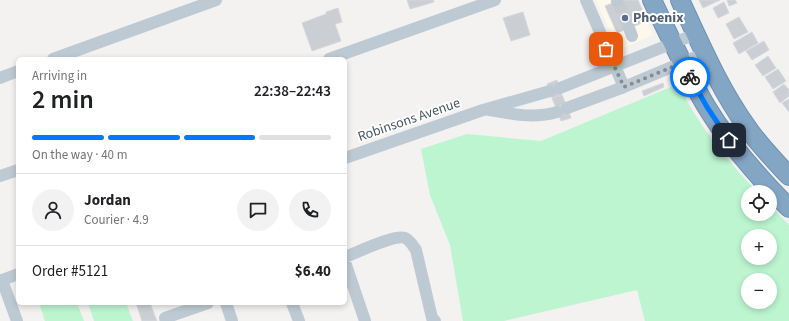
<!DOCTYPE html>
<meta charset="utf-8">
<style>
body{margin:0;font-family:"Source Sans 3",sans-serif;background:#f2f2f2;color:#202124;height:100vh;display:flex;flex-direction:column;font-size:15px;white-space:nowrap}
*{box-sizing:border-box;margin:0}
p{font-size:13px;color:#757577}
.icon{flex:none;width:22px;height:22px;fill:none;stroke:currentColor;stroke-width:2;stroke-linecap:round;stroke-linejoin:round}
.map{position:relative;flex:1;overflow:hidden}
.details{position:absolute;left:16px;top:57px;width:331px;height:248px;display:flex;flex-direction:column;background:#fff;border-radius:6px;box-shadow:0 2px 6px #0003}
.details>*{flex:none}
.fabs{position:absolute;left:741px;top:185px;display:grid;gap:8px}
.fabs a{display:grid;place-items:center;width:36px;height:36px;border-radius:50%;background:#fff;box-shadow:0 2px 6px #0003;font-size:20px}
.pin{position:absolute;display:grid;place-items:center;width:34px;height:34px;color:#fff;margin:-17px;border-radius:8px;box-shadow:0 2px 6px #0006}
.courier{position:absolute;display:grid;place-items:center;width:40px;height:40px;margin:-20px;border:3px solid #0379fc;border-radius:50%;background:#fff;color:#222;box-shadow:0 1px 5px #0007}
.overview em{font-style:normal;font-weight:600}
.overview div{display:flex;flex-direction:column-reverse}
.overview{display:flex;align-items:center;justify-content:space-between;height:68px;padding:0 16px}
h1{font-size:26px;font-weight:600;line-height:30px}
.bar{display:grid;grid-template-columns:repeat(4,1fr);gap:6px 4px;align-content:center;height:48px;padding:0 16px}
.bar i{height:5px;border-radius:3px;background:#e0e0e0}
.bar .active{background:#0379fc}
.bar p{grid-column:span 4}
.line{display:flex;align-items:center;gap:10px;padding:0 16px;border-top:1px solid #e0e0e0}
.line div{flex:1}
.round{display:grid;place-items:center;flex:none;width:42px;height:42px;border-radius:21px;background:#f2f2f2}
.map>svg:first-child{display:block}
</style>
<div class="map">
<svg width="789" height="321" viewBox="0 0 789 321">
<rect width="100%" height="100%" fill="#f4f1f1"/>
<path fill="#fef8eb" d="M 596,0 L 637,0 L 653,35 L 619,50 Z"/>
<path fill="#bcf5d0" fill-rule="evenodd" d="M 678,84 C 698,125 726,159 757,192 L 748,192 L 748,214 L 770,214 L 770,205 L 789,225 L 789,321 L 645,321 L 637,290 L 504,321 L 463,321 L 450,245 L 430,195 L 421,149 L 467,134 L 541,141 ZM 748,236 L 770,236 L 770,258 L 748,258 ZM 748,280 L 770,280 L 770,302 L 748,302 Z
M 48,303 L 77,303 L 84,321 L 45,321 L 40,306 Z
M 88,303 L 126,303 L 133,321 L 94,321 Z"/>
<path fill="#cbcfd4" stroke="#d5d8de" d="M 407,0 L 433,0 L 434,2 L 410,9 Z
M 620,0 L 638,0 L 647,21 L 617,33 L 605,6 Z
M 699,0 L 720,0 L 703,8 Z
M 727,0 L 735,0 L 737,3 L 729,6 Z
M 724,2 L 729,13 L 718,18 L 713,8 Z
M 338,8 L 342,22 L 335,24 L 341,41 L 312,51 L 302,23 L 326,14 L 326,12 Z
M 523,12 L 530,35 L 511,41 L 503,18 Z
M 739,17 L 748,32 L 734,39 L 726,24 Z
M 752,32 L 758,43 L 739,54 L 733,43 Z
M 764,41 L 769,50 L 752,60 L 746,51 Z
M 768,56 L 776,68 L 763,76 L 755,65 Z
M 778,69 L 786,81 L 773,89 L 765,77 Z
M 557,80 L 562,95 L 552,98 L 547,84 Z
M 663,83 L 664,87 L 644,96 L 642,91 Z
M 784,84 L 789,90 L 789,96 L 780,103 L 773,92 Z
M 562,95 L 566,104 L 556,108 L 552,98 Z
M 789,99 L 789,112 L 782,103 Z
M 566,104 L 571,118 L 561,121 L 556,108 Z
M 136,303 L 150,303 L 157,321 L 142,321 Z"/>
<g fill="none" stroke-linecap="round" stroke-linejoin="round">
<path stroke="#c9cacd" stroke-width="12" stroke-dasharray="12 6" stroke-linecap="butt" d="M 617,1 L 629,28"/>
<g stroke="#6f91b1" stroke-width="20">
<path id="highway" d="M 652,0 C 669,36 686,72 706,106 C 729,144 758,177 789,208
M 680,0 C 700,43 719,88 747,127 C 759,145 774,160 789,176"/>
</g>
<path stroke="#becad3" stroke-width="12" d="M 586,0 L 624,87
M 617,0 L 617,1
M 629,28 L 632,36
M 53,59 L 216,0
M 329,59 L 495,0
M 0,78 L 18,71
M 560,88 L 696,34
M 567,108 L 624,87 L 705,53
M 489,110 C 513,114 533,119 557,112
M 345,158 L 483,110 L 550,91
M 0,176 L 18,170
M 345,257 C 356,253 395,234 405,238 C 410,240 413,246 416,250 L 432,318 L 435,321
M 345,262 L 365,321
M 2,280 L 17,321
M 0,281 L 18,274
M 226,303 L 232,321
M 292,303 L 299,321
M 166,321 L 165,318 L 208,303"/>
<use href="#highway" stroke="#84a6c5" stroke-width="18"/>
</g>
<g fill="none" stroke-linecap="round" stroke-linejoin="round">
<path stroke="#848c94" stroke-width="4" stroke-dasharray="0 7.2" d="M 606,49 L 624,87 L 682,63 L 690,77"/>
<path stroke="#0379fc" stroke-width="5" d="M 690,77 L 707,107 L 729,140"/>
</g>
<circle fill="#5c6f8a" stroke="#fff" stroke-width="1.5" cx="625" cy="18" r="4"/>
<g text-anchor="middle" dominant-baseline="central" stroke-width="4" stroke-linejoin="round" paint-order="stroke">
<g font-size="14" font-weight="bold" fill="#4e5e75" stroke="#fff" text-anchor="start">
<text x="633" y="18">Phoenix</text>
</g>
<g font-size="14" fill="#475662" stroke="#fff">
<text transform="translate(409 120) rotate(-19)">Robinsons Avenue</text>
</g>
</g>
</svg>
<div class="fabs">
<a><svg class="icon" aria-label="locate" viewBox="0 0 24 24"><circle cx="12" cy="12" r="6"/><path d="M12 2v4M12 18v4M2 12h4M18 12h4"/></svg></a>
<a>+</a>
<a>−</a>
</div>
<div class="pin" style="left:606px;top:49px;background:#ea580c"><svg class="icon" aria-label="bag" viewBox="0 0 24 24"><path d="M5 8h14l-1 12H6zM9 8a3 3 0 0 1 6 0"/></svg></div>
<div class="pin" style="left:729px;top:140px;background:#1f2937"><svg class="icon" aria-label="home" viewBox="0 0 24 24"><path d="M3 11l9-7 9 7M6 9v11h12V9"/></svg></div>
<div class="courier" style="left:690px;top:77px"><svg class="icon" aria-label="bike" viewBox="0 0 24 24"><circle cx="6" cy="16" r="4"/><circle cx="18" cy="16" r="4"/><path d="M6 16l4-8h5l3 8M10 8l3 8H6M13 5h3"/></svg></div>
<section class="details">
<div class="overview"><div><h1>2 min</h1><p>Arriving in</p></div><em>22:38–22:43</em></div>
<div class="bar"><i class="active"></i><i class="active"></i><i class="active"></i><i></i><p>On the way · 40 m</p></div>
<div class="line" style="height:72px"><a class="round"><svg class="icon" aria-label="person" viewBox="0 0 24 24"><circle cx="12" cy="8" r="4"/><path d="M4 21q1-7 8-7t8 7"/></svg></a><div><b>Jordan</b><p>Courier · 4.9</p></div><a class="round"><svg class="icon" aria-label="chat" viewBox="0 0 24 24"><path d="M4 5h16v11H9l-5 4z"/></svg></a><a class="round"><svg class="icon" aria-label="phone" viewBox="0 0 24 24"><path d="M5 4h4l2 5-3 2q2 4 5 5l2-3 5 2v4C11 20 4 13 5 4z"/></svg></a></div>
<div class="line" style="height:52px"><div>Order #5121</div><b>$6.40</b></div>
</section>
</div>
